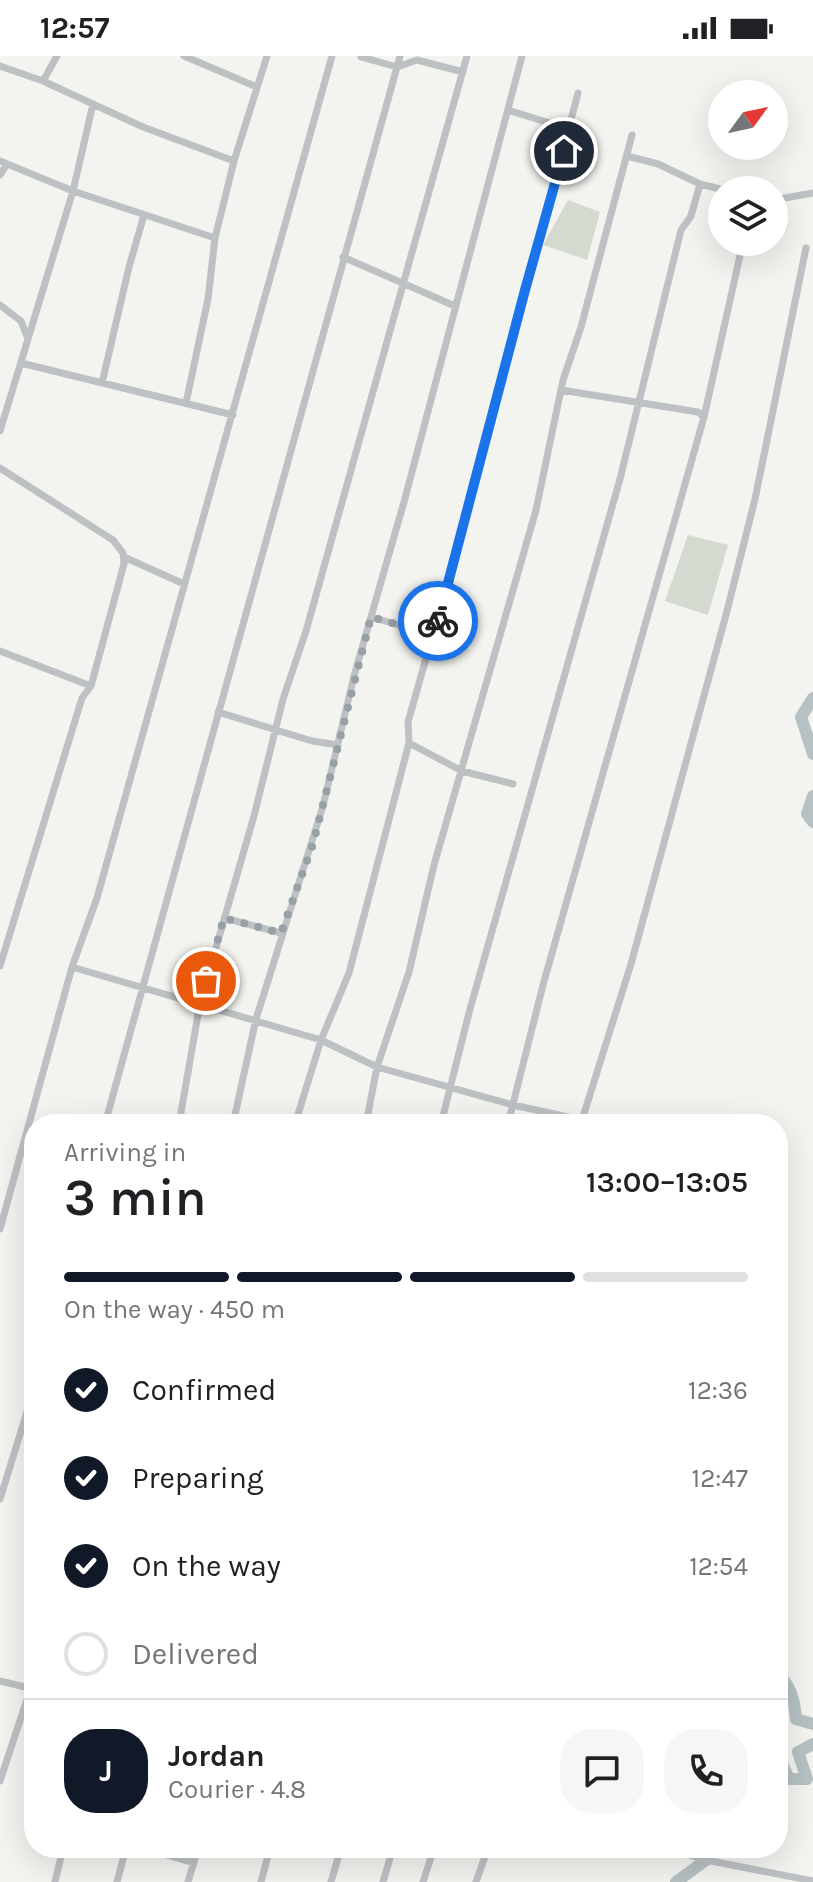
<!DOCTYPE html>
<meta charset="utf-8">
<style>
body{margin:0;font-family:Karla,sans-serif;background:#f6f6f6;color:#202124;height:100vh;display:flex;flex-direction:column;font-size:30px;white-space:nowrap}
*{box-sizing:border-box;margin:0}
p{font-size:26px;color:#757577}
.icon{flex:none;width:44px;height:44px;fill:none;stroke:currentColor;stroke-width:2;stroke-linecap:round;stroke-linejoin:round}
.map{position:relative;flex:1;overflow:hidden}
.panel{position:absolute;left:24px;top:1058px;width:764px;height:744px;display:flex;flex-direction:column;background:#fff;border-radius:32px;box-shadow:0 8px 32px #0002}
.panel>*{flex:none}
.needle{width:52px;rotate:57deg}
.controls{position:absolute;left:708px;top:24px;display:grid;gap:16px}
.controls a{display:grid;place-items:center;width:80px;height:80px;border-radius:50%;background:#fff;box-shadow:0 8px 32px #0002;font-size:40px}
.pin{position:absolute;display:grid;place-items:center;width:68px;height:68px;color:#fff;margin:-34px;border:4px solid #fff;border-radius:50%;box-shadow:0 2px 8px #0007}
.courier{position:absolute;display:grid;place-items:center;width:80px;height:80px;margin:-40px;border:6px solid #1a73e8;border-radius:50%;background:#fff;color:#222;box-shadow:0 2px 10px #0007}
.summary em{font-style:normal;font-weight:600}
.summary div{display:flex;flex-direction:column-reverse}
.summary{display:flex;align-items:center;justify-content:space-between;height:136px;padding:0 40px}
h1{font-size:52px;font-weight:600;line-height:60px}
.bar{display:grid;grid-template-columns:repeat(4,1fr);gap:12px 8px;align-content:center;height:96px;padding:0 40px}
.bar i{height:10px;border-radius:6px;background:#e0e0e0}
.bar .selected{background:#111827}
.bar p{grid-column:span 4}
.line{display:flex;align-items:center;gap:20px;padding:0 40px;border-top:2px solid #e0e0e0}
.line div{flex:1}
.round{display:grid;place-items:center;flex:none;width:84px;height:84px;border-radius:32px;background:#f6f6f6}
ol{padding:0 40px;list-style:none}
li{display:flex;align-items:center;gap:24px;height:88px}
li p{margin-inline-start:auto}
li .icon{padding:8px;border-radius:50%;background:#111827;color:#fff;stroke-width:4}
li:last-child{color:#757577}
li i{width:44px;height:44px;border:4px solid #e0e0e0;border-radius:50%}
.status{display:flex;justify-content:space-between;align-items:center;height:56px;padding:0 40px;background:#fff;direction:ltr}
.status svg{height:22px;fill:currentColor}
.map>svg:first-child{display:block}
</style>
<div class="status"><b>12:57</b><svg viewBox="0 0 49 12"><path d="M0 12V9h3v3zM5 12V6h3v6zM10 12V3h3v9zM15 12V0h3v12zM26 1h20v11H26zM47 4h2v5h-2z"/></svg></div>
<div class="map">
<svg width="813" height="1826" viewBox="0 0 813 1826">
<rect width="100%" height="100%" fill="#f3f3f0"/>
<path fill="#d5dad1" d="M 568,144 L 600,156 L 587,204 L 543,189 Z
M 688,479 L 728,489 L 708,559 L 665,545 Z"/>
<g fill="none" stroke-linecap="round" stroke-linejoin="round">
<path stroke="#b6c1c4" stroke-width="12" d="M 813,642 L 801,661 L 813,698
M 813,740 L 807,758 L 813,766
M 778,1620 C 792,1628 795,1649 796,1663 L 813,1668
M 780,1703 L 789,1723 L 807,1723 L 798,1696 L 813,1688
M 676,1826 L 706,1804 L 704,1792"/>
<path stroke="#bdc1c4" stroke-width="7" d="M 184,0 L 257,31
M 361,1 L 397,11 L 417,4 L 463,16
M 0,10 L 43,25 L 143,71 L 234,105
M 43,25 L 57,0
M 508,54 L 569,73
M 627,100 L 658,108 L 700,128 L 724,134
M 0,105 L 73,135 L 215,182 L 208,243 L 186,347
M 0,119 L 7,108
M 774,144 L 813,137
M 215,182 L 234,105 L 267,0
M 343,201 L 455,250
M 0,249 L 21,265 L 28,283 L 0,375
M 28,283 L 73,135 L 93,48
M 21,307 L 233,359
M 102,327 L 129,211 L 144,159
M 561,334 L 698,356 L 704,361
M 0,412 L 113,484 L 123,497 L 124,508 L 91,630 L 82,642 L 0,910
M 124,501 L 184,528
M 371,561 L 434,579
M 0,595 L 91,630
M 218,656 L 312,685 L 338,689
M 409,687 L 462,715 L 513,728
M 224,862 L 281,877
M 72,911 L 321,984 L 377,1011 L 513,1049 L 582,1064 L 581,1068
M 105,1068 L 400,0
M 179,1068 L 200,947 L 254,760 L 283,643 L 306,575 L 467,0
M 233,1068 L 256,963 L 323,750 L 354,620 L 404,446 L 522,0
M 295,1068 L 321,984 L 349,917 L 409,687 L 408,666 L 468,454 L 578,37
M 366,1068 L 377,1011 L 409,916 L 434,809 L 536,454 L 563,324 L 581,271 L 632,79
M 441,1068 L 470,953 L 620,423 L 681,174 L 691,160 L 700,128
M 508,1068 L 543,929 L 704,361 L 743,186
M 595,1068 L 582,1064 L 631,908 L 727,555 L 755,443 L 806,192
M 0,1173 L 72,911 L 97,842 L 332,0
M 0,1443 L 34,1333
M 0,1625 L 33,1633
M 0,1725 L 34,1622
M 143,1792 L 194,1807
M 664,1792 L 706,1804 L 813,1825
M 55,1826 L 63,1792
M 117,1826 L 126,1792
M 188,1826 L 198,1792
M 261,1826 L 270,1792
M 331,1826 L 341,1792
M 383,1826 L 393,1792
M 423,1826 L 434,1792
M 476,1826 L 488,1792"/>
</g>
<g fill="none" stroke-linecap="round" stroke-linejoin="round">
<path stroke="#97a0a6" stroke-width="8" stroke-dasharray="0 14.4" d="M 206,925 L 224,862 L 281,877 L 313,788 L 371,561 L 434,579 L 438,565"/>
<path stroke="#1a73e8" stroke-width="10" d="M 438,565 L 525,234 L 564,95"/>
</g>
</svg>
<div class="controls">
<a><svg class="needle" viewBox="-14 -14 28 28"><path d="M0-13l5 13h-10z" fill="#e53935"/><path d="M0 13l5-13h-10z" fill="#757577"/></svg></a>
<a><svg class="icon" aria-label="layers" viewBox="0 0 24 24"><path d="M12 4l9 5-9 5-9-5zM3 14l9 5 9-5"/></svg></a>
</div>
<div class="pin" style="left:206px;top:925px;background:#ea580c"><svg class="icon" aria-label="bag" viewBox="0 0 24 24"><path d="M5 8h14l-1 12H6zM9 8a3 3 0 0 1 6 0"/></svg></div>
<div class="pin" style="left:564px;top:95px;background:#1f2937"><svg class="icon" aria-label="home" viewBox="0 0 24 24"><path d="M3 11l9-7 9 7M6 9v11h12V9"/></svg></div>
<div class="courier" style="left:438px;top:565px"><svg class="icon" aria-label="bike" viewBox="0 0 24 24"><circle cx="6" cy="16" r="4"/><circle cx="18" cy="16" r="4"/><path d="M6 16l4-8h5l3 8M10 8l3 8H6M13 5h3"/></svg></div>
<section class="panel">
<div class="summary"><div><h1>3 min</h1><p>Arriving in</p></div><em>13:00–13:05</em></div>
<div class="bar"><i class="selected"></i><i class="selected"></i><i class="selected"></i><i></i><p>On the way · 450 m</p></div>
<ol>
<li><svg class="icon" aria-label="check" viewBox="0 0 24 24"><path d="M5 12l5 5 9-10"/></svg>Confirmed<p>12:36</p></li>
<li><svg class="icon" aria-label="check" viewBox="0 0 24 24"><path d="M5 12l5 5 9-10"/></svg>Preparing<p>12:47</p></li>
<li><svg class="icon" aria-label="check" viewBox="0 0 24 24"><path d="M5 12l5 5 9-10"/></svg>On the way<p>12:54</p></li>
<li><i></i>Delivered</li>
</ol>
<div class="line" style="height:144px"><b class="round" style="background:#111827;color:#fff">J</b><div><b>Jordan</b><p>Courier · 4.8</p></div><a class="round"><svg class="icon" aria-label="chat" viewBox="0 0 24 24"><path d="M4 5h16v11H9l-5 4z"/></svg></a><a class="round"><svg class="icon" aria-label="phone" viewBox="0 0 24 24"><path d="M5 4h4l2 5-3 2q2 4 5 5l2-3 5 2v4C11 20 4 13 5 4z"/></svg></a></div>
</section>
</div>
